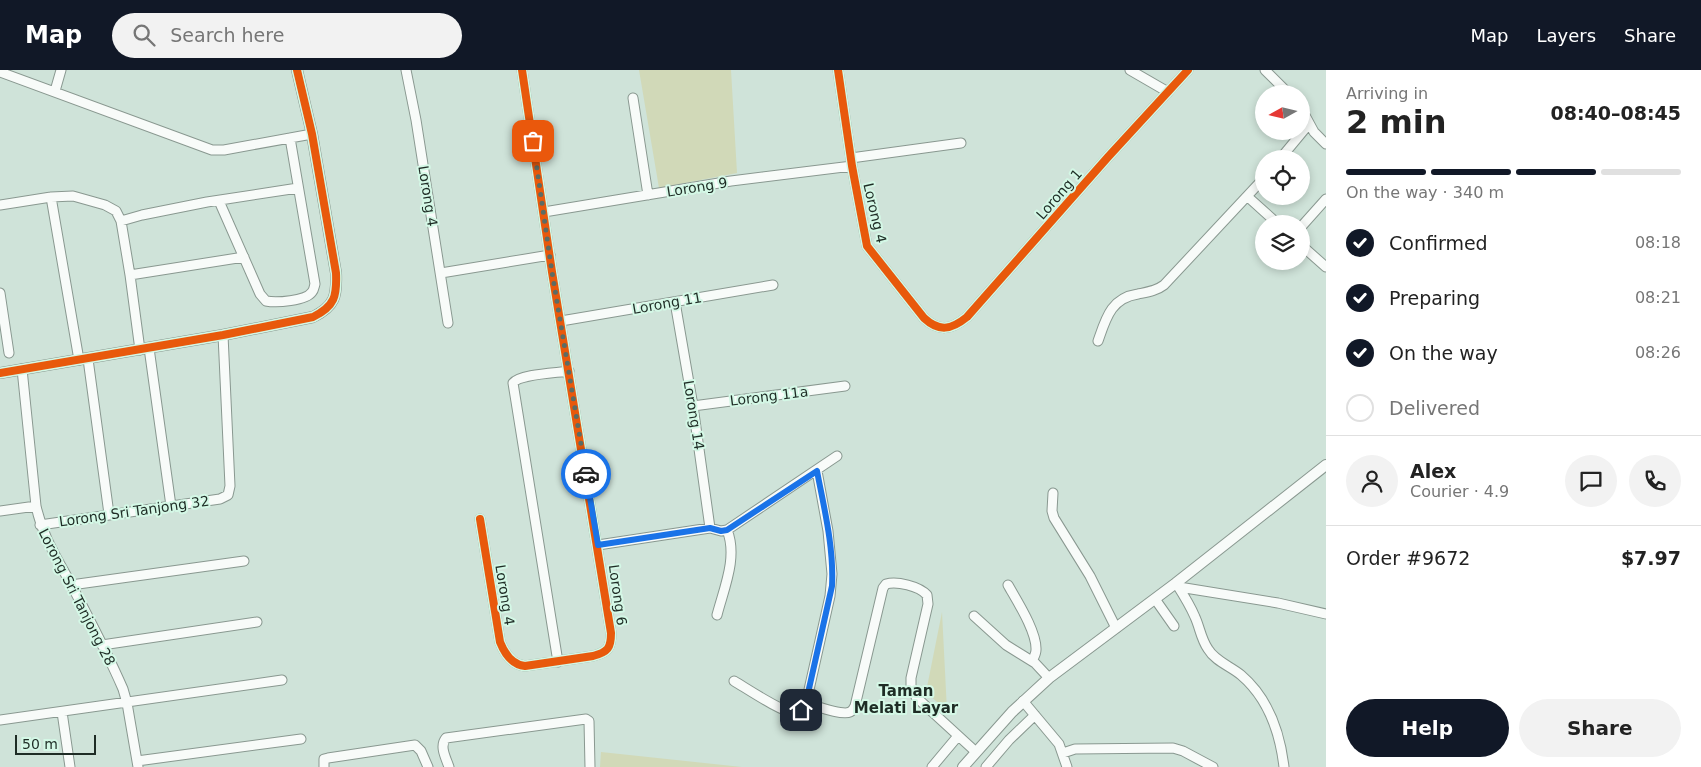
<!DOCTYPE html>
<meta charset="utf-8">
<style>
body{margin:0;font-family:"DejaVu Sans",sans-serif;background:#f2f2f2;color:#222;height:100vh;display:flex;flex-direction:column;font-size:19px;white-space:nowrap}
*{box-sizing:border-box;margin:0}
p{font-size:16px;color:#767676}
.icon{flex:none;width:28px;height:28px;fill:none;stroke:currentColor;stroke-width:2;stroke-linecap:round;stroke-linejoin:round}
.map{position:relative;flex:1;overflow:hidden}
.side{display:flex;flex-direction:column;background:#fff;width:375px}
.side>*{flex:none}
.needle{width:32px;rotate:262deg}
.controls{position:absolute;left:1255px;top:15px;display:grid;gap:10px}
.controls a{display:grid;place-items:center;width:55px;height:55px;border-radius:50%;background:#fff;box-shadow:0 2px 8px #0003;font-size:25px}
.scale{position:absolute;left:15px;bottom:12px;width:81px;box-sizing:border-box;padding-left:5px;border:2px solid #1e2c25;border-top:0;font-size:14px;line-height:18px;white-space:nowrap;color:#1e2c25;-webkit-text-stroke:4px #d4f8e6;paint-order:stroke}
.pin{position:absolute;display:grid;place-items:center;width:42px;height:42px;color:#fff;margin:-21px;border-radius:10px;box-shadow:0 2px 8px #0006}
.courier{position:absolute;display:grid;place-items:center;width:50px;height:50px;margin:-25px;border:4px solid #1a73e8;border-radius:50%;background:#fff;color:#222;box-shadow:0 1px 6px #0007}
.summary em{font-style:normal;font-weight:700}
.summary div{display:flex;flex-direction:column-reverse}
.summary{display:flex;align-items:center;justify-content:space-between;height:85px;padding:0 20px}
h1{font-size:32px;font-weight:700;line-height:38px}
.bar{display:grid;grid-template-columns:repeat(4,1fr);gap:8px 5px;align-content:center;height:60px;padding:0 20px}
.bar i{height:6px;border-radius:4px;background:#e0e0e0}
.bar .active{background:#111827}
.bar p{grid-column:span 4}
.line{display:flex;align-items:center;gap:12px;padding:0 20px;border-top:1px solid #e0e0e0}
.line div{flex:1}
.round{display:grid;place-items:center;flex:none;width:52px;height:52px;border-radius:26px;background:#f2f2f2}
ol{padding:0 20px;list-style:none}
li{display:flex;align-items:center;gap:15px;height:55px}
li p{margin-inline-start:auto}
li .icon{padding:5px;border-radius:50%;background:#111827;color:#fff;stroke-width:4}
li:last-child{color:#767676}
li i{width:28px;height:28px;border:2px solid #e0e0e0;border-radius:50%}
.action{display:flex;gap:10px;margin-top:auto;padding:10px 20px}
.action a{flex:1;height:58px;border-radius:30px;background:#111827;color:#fff;font-size:20px;font-weight:700;line-height:58px;text-align:center}
.action a+a{background:#f2f2f2;color:#222}
header{display:flex;align-items:center;gap:30px;box-sizing:border-box;height:70px;padding:0 25px;background:#111827;color:#fff}
header strong{font-size:24px}
nav{display:flex;gap:28px;margin-inline-start:auto;font-size:18px}
.search{width:350px;height:45px;background:#f2f2f2;display:flex;align-items:center;gap:12px;box-sizing:border-box;padding:0 18px;border-radius:28px;color:#767676;font-size:19px}
main{display:flex;flex:1;min-height:0}
.map>svg:first-child{display:block}
</style>
<header>
<strong>Map</strong>
<div class="search"><svg class="icon" aria-label="search" viewBox="0 0 24 24"><circle cx="10" cy="10" r="6"/><path d="M15 15l6 6"/></svg>Search here</div>
<nav><a>Map</a><a>Layers</a><a>Share</a></nav>
</header>
<main>
<div class="map">
<svg width="1326" height="697" viewBox="0 0 1326 697">
<rect width="100%" height="100%" fill="#cfe3d9"/>
<path fill="#d1d9b8" d="M 639,0 L 731,0 L 737,103 L 659,118 Z
M 942,542 L 947,641 L 926,622 Z
M 601,682 L 742,697 L 600,697 Z"/>
<g fill="none" stroke-linecap="round" stroke-linejoin="round">
<g stroke="#899890" stroke-width="11">
<path id="minor" d="M 406,0 L 416,50 L 448,253
M 838,0 L 852,96 L 867,176 L 924,248 C 939,262 951,260 967,247 L 1108,87 L 1188,0
M 1130,0 L 1168,22
M 1265,0 L 1289,24
M 0,2 L 212,80 L 224,80 L 312,64
M 55,21 L 61,0
M 633,28 L 648,125
M 1301,38 L 1314,62 L 1326,74
M 851,88 L 961,73
M 1280,89 L 1309,54
M 51,127 L 79,290
M 1248,127 L 1278,154
M 219,131 L 260,224 L 266,231 C 276,233 306,231 312,222 C 314,220 314,217 315,214 L 290,68
M 0,135 L 51,127 L 73,126 L 105,135 L 116,141 L 121,151 L 130,205 L 140,280
M 544,142 L 731,111 L 852,96
M 121,151 L 142,145 L 207,132 L 298,118
M 1301,157 L 1326,129
M 1301,175 L 1326,197
M 441,203 L 550,185
M 130,205 L 244,187
M 0,223 L 9,283
M 675,232 L 693,336 L 710,458
M 561,251 L 773,215
M 1098,271 C 1106,248 1111,228 1138,224 C 1148,222 1156,221 1164,215 L 1264,108
M 149,278 L 171,436
M 88,289 L 109,444
M 22,299 L 36,436 C 43,468 57,488 72,516 C 90,550 108,584 123,619 L 127,633 L 138,697
M 693,336 L 845,316
M 1053,423 L 1052,441 L 1054,448 L 1090,506 L 1116,558
M 0,441 L 36,436
M 480,449 L 500,572 C 504,582 512,595 525,596 L 593,586 C 608,582 611,578 611,563 L 552,202 L 522,0
M 40,455 L 220,429 L 228,425 L 230,416 L 223,265
M 598,475 L 710,458 L 721,461 L 727,460 L 837,386
M 1176,513 C 1183,524 1190,535 1195,547 C 1200,558 1201,569 1208,579 C 1215,591 1230,596 1241,605 C 1268,628 1280,663 1284,697
M 71,515 L 244,491
M 1008,515 C 1017,531 1037,562 1036,580 C 1036,584 1034,587 1032,591
M 1179,517 L 1278,533 L 1326,544
M 1155,529 L 1174,556
M 717,545 C 724,518 738,487 727,460
M 974,546 L 1006,575 L 1035,593 L 1049,608
M 102,575 L 257,552
M 558,592 L 513,313 C 520,304 557,303 569,301
M 734,611 C 746,618 783,643 795,643 C 801,643 803,638 806,633 L 830,526 L 832,504 L 828,461 L 817,401
M 1023,631 L 1059,674 L 1067,697
M 806,633 C 814,635 842,646 850,642 C 852,641 854,638 855,636 L 883,518 L 886,514 C 897,511 919,516 927,525 L 928,534 L 911,608 L 911,615 L 916,627 L 976,682
M 62,642 L 70,697
M 0,650 L 282,610
M 1063,683 L 1075,679 L 1173,678 L 1183,681 L 1213,697
M 137,691 L 301,669
M 324,697 L 324,689 L 328,688 L 415,675 L 421,681 L 428,697
M 449,697 C 446,688 439,676 446,668 L 586,649 L 589,651 L 590,697
M 932,697 L 958,666
M 986,697 L 1009,670 L 1035,645"/>
</g>
<g stroke="#899890" stroke-width="12">
<path id="tertiary" d="M 0,303 L 223,265 L 313,247 C 335,236 337,226 336,203 L 312,64 L 297,0
M 963,697 L 1012,642 L 1049,608 L 1176,513 L 1326,395"/>
</g>
<use href="#minor" stroke="#f8fbf9" stroke-width="9"/>
<use href="#tertiary" stroke="#f8fbf9" stroke-width="10"/>
<g stroke="#d4f8e6" stroke-width="11">
<path id="cycleway" d="M 838,0 L 852,96 L 867,176 L 924,248 C 939,262 951,260 967,247 L 1108,87 L 1188,0
M 0,303 L 223,265 L 313,247 C 335,236 337,226 336,203 L 312,64 L 297,0
M 480,449 L 500,572 C 504,582 512,595 525,596 L 593,586 C 608,582 611,578 611,563 L 552,202 L 522,0"/>
</g>
<use href="#cycleway" stroke="#e8590c" stroke-width="8"/>
</g>
<g fill="none" stroke-linecap="round" stroke-linejoin="round">
<path stroke="#5c6c64" stroke-width="5" stroke-dasharray="0 9" d="M 533,71 L 552,202 L 586,404"/>
<path stroke="#1a73e8" stroke-width="6" d="M 586,404 L 598,475 L 710,458 L 721,461 L 727,460 L 817,401 C 824,438 834,477 832,516 L 806,632 L 801,640"/>
</g>
<g text-anchor="middle" dominant-baseline="central" stroke-width="4" stroke-linejoin="round" paint-order="stroke">
<g font-size="14" fill="#1e2c25" stroke="#d4f8e6">
<text transform="translate(697 117) rotate(-9)">Lorong 9</text>
<text transform="translate(1059 124) rotate(-49)">Lorong 1</text>
<text transform="translate(428 126) rotate(81)">Lorong 4</text>
<text transform="translate(875 143) rotate(77)">Lorong 4</text>
<text transform="translate(667 233) rotate(-10)">Lorong 11</text>
<text transform="translate(769 326) rotate(-7)">Lorong 11a</text>
<text transform="translate(694 345) rotate(81)">Lorong 14</text>
<text transform="translate(134 441) rotate(-8)">Lorong Sri Tanjong 32</text>
<text transform="translate(505 525) rotate(81)">Lorong 4</text>
<text transform="translate(618 525) rotate(82)">Lorong 6</text>
<text transform="translate(77 527) rotate(63)">Lorong Sri Tanjong 28</text>
</g>
<g font-size="15" font-weight="bold" fill="#1e2c25" stroke="#d4f8e6">
<text x="906" y="621">Taman<tspan x="906" dy="17">Melati Layar</tspan></text>
</g>
</g>
</svg>
<div class="controls">
<a><svg class="needle" viewBox="-14 -14 28 28"><path d="M0-13l5 13h-10z" fill="#e53935"/><path d="M0 13l5-13h-10z" fill="#767676"/></svg></a>
<a><svg class="icon" aria-label="locate" viewBox="0 0 24 24"><circle cx="12" cy="12" r="6"/><path d="M12 2v4M12 18v4M2 12h4M18 12h4"/></svg></a>
<a><svg class="icon" aria-label="layers" viewBox="0 0 24 24"><path d="M12 4l9 5-9 5-9-5zM3 14l9 5 9-5"/></svg></a>
</div>
<div class="scale">50 m</div>
<div class="pin" style="left:533px;top:71px;background:#ea580c"><svg class="icon" aria-label="bag" viewBox="0 0 24 24"><path d="M5 8h14l-1 12H6zM9 8a3 3 0 0 1 6 0"/></svg></div>
<div class="pin" style="left:801px;top:640px;background:#1f2937"><svg class="icon" aria-label="home" viewBox="0 0 24 24"><path d="M3 11l9-7 9 7M6 9v11h12V9"/></svg></div>
<div class="courier" style="left:586px;top:404px"><svg class="icon" aria-label="car" viewBox="0 0 24 24"><path d="M5 17H2v-5l4-1 3-4h7l3 4 3 1v5h-3M9 17h6M6 11h13"/><circle cx="7" cy="17" r="2"/><circle cx="17" cy="17" r="2"/></svg></div>
</div>
<section class="side">
<div class="summary"><div><h1>2 min</h1><p>Arriving in</p></div><em>08:40–08:45</em></div>
<div class="bar"><i class="active"></i><i class="active"></i><i class="active"></i><i></i><p>On the way · 340 m</p></div>
<ol>
<li><svg class="icon" aria-label="check" viewBox="0 0 24 24"><path d="M5 12l5 5 9-10"/></svg>Confirmed<p>08:18</p></li>
<li><svg class="icon" aria-label="check" viewBox="0 0 24 24"><path d="M5 12l5 5 9-10"/></svg>Preparing<p>08:21</p></li>
<li><svg class="icon" aria-label="check" viewBox="0 0 24 24"><path d="M5 12l5 5 9-10"/></svg>On the way<p>08:26</p></li>
<li><i></i>Delivered</li>
</ol>
<div class="line" style="height:90px"><a class="round"><svg class="icon" aria-label="person" viewBox="0 0 24 24"><circle cx="12" cy="8" r="4"/><path d="M4 21q1-7 8-7t8 7"/></svg></a><div><b>Alex</b><p>Courier · 4.9</p></div><a class="round"><svg class="icon" aria-label="chat" viewBox="0 0 24 24"><path d="M4 5h16v11H9l-5 4z"/></svg></a><a class="round"><svg class="icon" aria-label="phone" viewBox="0 0 24 24"><path d="M5 4h4l2 5-3 2q2 4 5 5l2-3 5 2v4C11 20 4 13 5 4z"/></svg></a></div>
<div class="line" style="height:65px"><div>Order #9672</div><b>$7.97</b></div>
<div class="action"><a>Help</a><a>Share</a></div>
</section>
</main>
